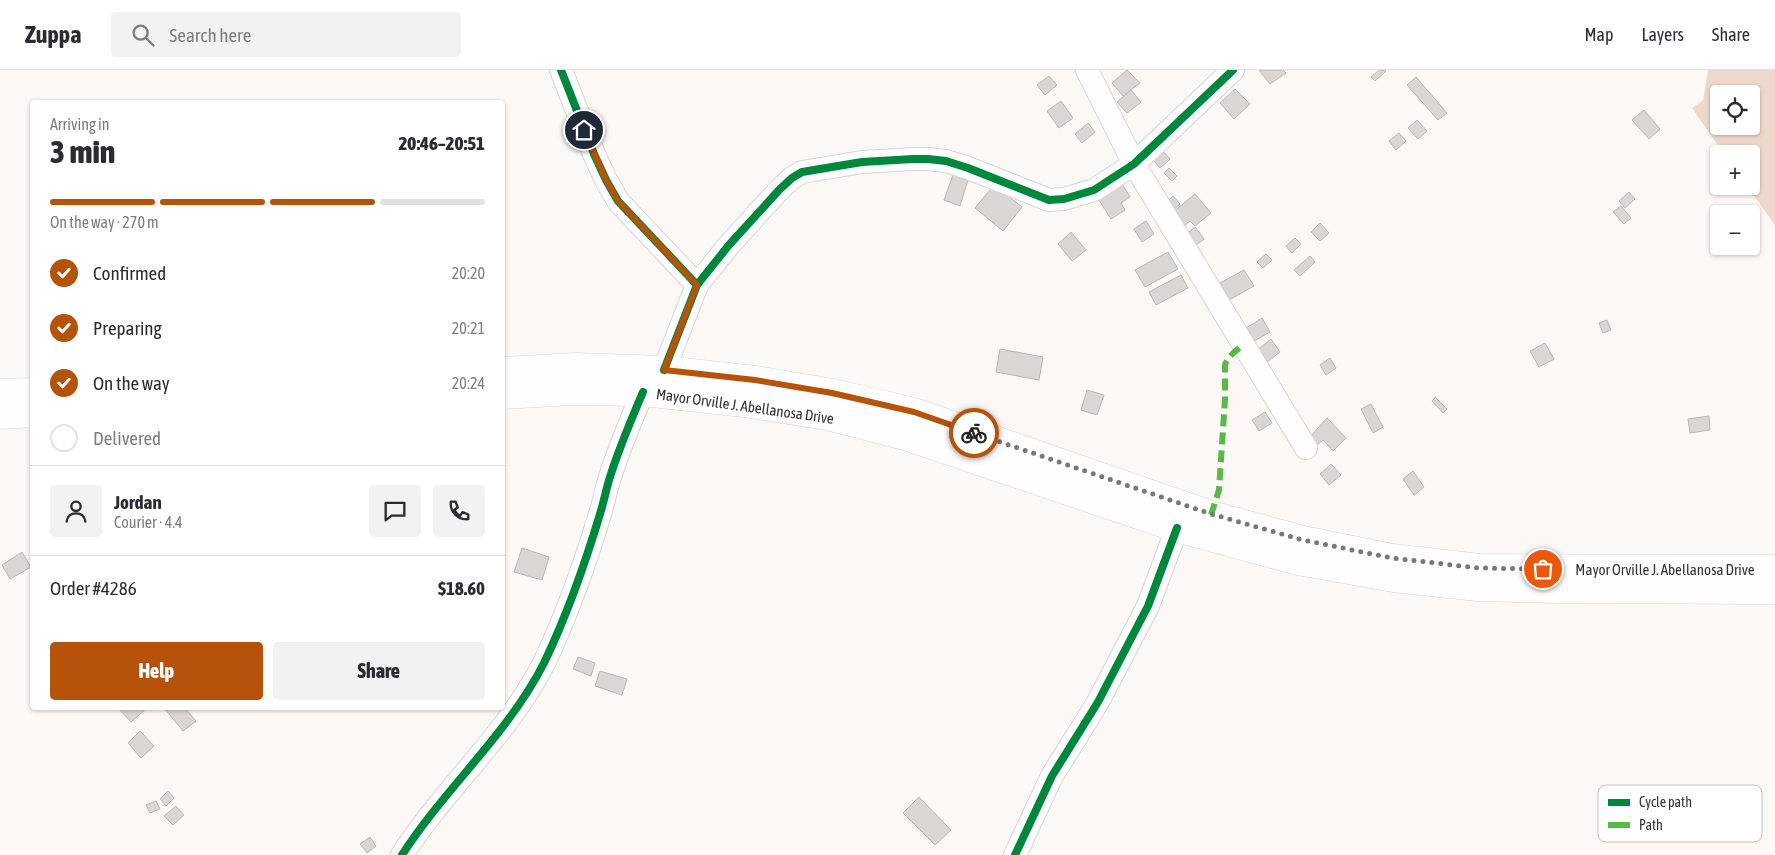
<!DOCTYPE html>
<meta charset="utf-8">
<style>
body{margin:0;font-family:"Asap Condensed",sans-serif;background:#f2f2f3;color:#2b2b33;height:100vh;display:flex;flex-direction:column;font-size:19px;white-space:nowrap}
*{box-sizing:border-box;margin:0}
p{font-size:16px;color:#7c7c81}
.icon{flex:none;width:28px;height:28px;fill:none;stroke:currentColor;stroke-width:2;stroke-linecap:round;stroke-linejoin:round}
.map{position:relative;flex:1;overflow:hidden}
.details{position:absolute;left:30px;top:30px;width:475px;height:610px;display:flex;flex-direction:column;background:#fff;border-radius:5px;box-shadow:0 1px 4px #0004}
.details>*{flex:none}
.tools{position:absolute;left:1710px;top:15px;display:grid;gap:10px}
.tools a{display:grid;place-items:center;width:50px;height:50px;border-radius:5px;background:#fff;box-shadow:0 1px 4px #0004;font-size:25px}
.pin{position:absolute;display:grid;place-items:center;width:42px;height:42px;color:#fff;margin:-21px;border:2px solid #fff;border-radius:50%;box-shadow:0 1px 5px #0007}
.courier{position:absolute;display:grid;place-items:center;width:50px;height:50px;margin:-25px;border:4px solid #b45309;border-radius:50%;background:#fff;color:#222;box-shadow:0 1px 6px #0007}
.headline em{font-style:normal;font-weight:800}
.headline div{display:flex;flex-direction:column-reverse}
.headline{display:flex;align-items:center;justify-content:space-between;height:85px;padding:0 20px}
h1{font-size:32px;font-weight:800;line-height:38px}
.bar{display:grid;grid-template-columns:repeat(4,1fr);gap:8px 5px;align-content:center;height:60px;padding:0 20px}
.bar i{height:6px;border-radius:4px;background:#e1e1e2}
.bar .current{background:#b45309}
.bar p{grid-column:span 4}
.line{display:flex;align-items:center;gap:12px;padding:0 20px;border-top:1px solid #e1e1e2}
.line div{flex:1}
.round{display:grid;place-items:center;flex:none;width:52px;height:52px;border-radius:5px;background:#f2f2f3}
ol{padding:0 20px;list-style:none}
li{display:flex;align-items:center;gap:15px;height:55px}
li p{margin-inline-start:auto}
li .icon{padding:5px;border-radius:50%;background:#b45309;color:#fff;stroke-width:4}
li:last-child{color:#7c7c81}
li i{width:28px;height:28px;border:2px solid #e1e1e2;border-radius:50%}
.action{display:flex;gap:10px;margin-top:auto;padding:10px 20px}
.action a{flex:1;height:58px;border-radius:5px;background:#b45309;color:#fff;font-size:20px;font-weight:800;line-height:58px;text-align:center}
.action a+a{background:#f2f2f3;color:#2b2b33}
header{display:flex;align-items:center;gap:30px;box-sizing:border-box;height:70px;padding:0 25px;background:#fff;border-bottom:1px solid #e1e1e2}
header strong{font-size:24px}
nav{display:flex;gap:28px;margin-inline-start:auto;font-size:18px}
.search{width:350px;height:45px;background:#f2f2f3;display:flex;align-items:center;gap:12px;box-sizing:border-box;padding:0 18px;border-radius:5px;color:#7c7c81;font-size:19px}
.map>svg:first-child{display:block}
</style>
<header>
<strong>Zuppa</strong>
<div class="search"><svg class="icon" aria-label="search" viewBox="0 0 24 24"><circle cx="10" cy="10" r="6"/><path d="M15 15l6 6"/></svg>Search here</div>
<nav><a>Map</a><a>Layers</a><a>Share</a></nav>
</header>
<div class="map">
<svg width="1775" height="785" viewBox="0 0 1775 785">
<rect width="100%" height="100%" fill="#fcf8f6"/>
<path fill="#eed8cb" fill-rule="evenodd" d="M 1708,0 L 1775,0 L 1775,155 L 1747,116 L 1751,116 L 1751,84 L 1724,84 L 1692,38 L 1703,30 ZM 1719,24 L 1751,24 L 1751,56 L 1719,56 Z"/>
<path fill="#dad6d4" stroke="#bbb7b6" d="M 1127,0 L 1140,13 L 1123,26 L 1112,13 Z
M 1259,0 L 1283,0 L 1286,3 L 1270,14 Z
M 1379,0 L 1386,1 L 1375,11 L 1371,7 Z
M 1049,6 L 1057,15 L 1045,25 L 1037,15 Z
M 1416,7 L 1447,43 L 1438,50 L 1407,15 Z
M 1235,19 L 1250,34 L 1234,49 L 1220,33 Z
M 1131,20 L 1141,32 L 1127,43 L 1117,32 Z
M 1061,31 L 1073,48 L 1059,58 L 1047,41 Z
M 1644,40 L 1660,59 L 1649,69 L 1632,50 Z
M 1417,50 L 1427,61 L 1418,69 L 1408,58 Z
M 1088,53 L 1095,62 L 1082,73 L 1075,64 Z
M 1399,63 L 1406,71 L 1396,80 L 1389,71 Z
M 1159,77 L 1170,89 L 1160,98 L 1150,86 Z
M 1169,98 L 1177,106 L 1172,111 L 1164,103 Z
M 953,105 L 968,110 L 960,136 L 944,130 Z
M 1121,112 L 1130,127 L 1121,133 L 1125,140 L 1111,149 L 1097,127 Z
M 994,115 L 1022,137 L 1003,161 L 975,138 Z
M 1629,122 L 1635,129 L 1625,138 L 1619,131 Z
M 1195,124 L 1211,143 L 1195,156 L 1190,151 L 1184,156 L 1173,142 Z
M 1173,126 L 1180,134 L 1172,141 L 1165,134 Z
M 1621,136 L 1631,148 L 1624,154 L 1613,142 Z
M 1146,151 L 1154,164 L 1142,172 L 1134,159 Z
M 1320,153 L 1329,163 L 1320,171 L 1311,162 Z
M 1195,157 L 1204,169 L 1194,177 L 1185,165 Z
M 1071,162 L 1086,180 L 1072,191 L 1058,174 Z
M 1295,168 L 1301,174 L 1292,183 L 1286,176 Z
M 1168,182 L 1178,199 L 1145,217 L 1135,200 Z
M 1266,184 L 1272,190 L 1263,198 L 1257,192 Z
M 1310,186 L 1315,192 L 1300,206 L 1294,200 Z
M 1244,200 L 1254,216 L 1229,230 L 1220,213 Z
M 1181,205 L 1188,218 L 1156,235 L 1149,222 Z
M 1262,248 L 1270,262 L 1254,271 L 1246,258 Z
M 1607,250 L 1611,260 L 1603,263 L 1599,253 Z
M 1271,269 L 1280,282 L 1266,293 L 1257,280 Z
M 1545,273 L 1554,289 L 1539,297 L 1530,281 Z
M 1000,279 L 1043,287 L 1039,310 L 996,302 Z
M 1330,288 L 1336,298 L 1326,305 L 1320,295 Z
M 1087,320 L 1104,325 L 1097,345 L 1081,340 Z
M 1435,327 L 1447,339 L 1443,343 L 1432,331 Z
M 1371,334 L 1383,357 L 1373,363 L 1361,339 Z
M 1265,342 L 1272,353 L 1259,361 L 1252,350 Z
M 1709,346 L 1710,360 L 1690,363 L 1688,349 Z
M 1327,348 L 1346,368 L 1333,381 L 1323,370 L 1317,375 L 1310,367 Z
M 1331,394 L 1341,405 L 1329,415 L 1320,404 Z
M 1413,401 L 1424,417 L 1414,425 L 1403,409 Z
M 522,478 L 549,487 L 542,510 L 514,502 Z
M 22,482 L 31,497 L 10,509 L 2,495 Z
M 578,587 L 595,593 L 591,606 L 573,599 Z
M 600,601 L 627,609 L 622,625 L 595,616 Z
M 123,638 L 147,638 L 131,652 L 120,640 Z
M 167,638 L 185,638 L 196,651 L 183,661 L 165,639 Z
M 140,661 L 154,676 L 141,688 L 128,673 Z
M 168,721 L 174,728 L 166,736 L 160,729 Z
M 919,727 L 951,760 L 935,775 L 903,743 Z
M 156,731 L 160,739 L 150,743 L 146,735 Z
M 176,736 L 184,745 L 173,755 L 164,746 Z
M 370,767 L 376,776 L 367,783 L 360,774 Z"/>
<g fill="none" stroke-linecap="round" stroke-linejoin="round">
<g stroke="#d8d5d3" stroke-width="24">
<path id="minor" d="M 561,0 L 594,84 L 606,110 L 618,131 L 697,215
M 1087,0 L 1134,94 L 1306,378
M 664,300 L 697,215 L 729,175 L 780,119 L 792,108 L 802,102 L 862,92 L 913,89 L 928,89 L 946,91 L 968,98 L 1049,130 L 1064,129 L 1094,120 L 1134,94 L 1233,0
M 402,785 C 445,718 508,664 544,593 C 567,545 585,494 600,444 C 604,432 606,419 610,407 C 619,378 631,350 643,322
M 1015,785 L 1052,706 L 1098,632 L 1148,536 L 1177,458"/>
</g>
<g stroke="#d8d5d3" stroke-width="29">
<path id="major" d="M 502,301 L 576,297 L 664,300 L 755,310 L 833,323 L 914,342 L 1211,445 L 1303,470 L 1392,488 L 1479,498 L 1775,499
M 0,323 L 32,322
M 502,325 L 572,321 L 643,322 L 745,333 L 827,346 L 905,366 L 1177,458 L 1298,491 L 1394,508 L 1478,517 L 1560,519 L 1775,520
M 0,345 L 32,343"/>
</g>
<use href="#minor" stroke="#fffefe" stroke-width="22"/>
<use href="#major" stroke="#fffefe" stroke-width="28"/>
<path stroke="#58b947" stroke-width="6" stroke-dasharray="12 6" stroke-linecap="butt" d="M 1211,445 L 1219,420 L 1225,329 L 1225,295 C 1228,286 1237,280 1244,274"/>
<g stroke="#fff" stroke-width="11">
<path id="cycleway" d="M 561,0 L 594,84 L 606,110 L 618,131 L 697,215
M 664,300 L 697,215 L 729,175 L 780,119 L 792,108 L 802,102 L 862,92 L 913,89 L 928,89 L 946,91 L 968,98 L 1049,130 L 1064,129 L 1094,120 L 1134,94 L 1233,0
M 402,785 C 445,718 508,664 544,593 C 567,545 585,494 600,444 C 604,432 606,419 610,407 C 619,378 631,350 643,322
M 1015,785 L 1052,706 L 1098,632 L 1148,536 L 1177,458"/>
</g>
<use href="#cycleway" stroke="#00873e" stroke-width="8"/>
</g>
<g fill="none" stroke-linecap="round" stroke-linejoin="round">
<path stroke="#7b7775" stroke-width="5" stroke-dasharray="0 9" d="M 974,363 L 1211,444 L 1303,470 L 1392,488 L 1479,498 L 1543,499"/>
<path stroke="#b45309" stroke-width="6" d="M 584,60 L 606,110 L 618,131 L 697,215 L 664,300 L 755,310 L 832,323 L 914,342 L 974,363"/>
</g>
<g text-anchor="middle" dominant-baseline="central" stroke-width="4" stroke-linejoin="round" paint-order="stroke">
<g font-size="15" fill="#35312f" stroke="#fff">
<text transform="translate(745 336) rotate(8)">Mayor Orville J. Abellanosa Drive</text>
<text x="1665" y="499">Mayor Orville J. Abellanosa Drive</text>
</g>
</g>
<rect x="1598" y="715" width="164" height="57" rx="8" fill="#fff" stroke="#c2c1c1" stroke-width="1"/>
<rect x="1608" y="729" width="22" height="7" fill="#00873e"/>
<rect x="1608" y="752" width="22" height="6" fill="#58b947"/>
<g font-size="14" fill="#35312f">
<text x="1639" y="737">Cycle path</text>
<text x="1639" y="760">Path</text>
</g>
</svg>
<div class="tools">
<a><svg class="icon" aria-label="locate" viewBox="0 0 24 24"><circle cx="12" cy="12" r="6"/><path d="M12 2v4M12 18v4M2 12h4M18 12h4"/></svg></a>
<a>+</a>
<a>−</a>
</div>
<div class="pin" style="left:1543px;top:499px;background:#ea580c"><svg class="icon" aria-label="bag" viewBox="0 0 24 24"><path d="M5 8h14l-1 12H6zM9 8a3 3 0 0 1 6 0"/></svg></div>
<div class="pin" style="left:584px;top:60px;background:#1f2937"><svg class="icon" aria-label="home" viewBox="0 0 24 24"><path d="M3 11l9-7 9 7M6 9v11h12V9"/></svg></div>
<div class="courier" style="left:974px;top:363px"><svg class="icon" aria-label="bike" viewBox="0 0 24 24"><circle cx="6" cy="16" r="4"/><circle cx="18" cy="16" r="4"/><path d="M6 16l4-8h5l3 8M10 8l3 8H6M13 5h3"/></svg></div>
<section class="details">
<div class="headline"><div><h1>3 min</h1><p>Arriving in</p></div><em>20:46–20:51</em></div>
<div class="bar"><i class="current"></i><i class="current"></i><i class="current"></i><i></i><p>On the way · 270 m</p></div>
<ol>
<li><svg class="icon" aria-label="check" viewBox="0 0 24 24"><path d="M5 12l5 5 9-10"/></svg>Confirmed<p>20:20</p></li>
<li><svg class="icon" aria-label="check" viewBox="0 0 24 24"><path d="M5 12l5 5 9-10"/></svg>Preparing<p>20:21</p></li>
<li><svg class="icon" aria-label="check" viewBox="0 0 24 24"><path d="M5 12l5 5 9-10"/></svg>On the way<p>20:24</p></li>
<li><i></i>Delivered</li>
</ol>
<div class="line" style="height:90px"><a class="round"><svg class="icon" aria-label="person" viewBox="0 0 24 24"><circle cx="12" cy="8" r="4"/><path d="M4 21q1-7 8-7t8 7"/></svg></a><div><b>Jordan</b><p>Courier · 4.4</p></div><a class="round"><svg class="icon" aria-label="chat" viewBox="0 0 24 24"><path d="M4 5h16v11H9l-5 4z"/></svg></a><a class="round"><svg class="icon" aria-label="phone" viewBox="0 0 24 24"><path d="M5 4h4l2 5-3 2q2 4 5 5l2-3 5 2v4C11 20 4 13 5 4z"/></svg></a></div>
<div class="line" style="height:65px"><div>Order #4286</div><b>$18.60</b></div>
<div class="action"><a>Help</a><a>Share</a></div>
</section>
</div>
